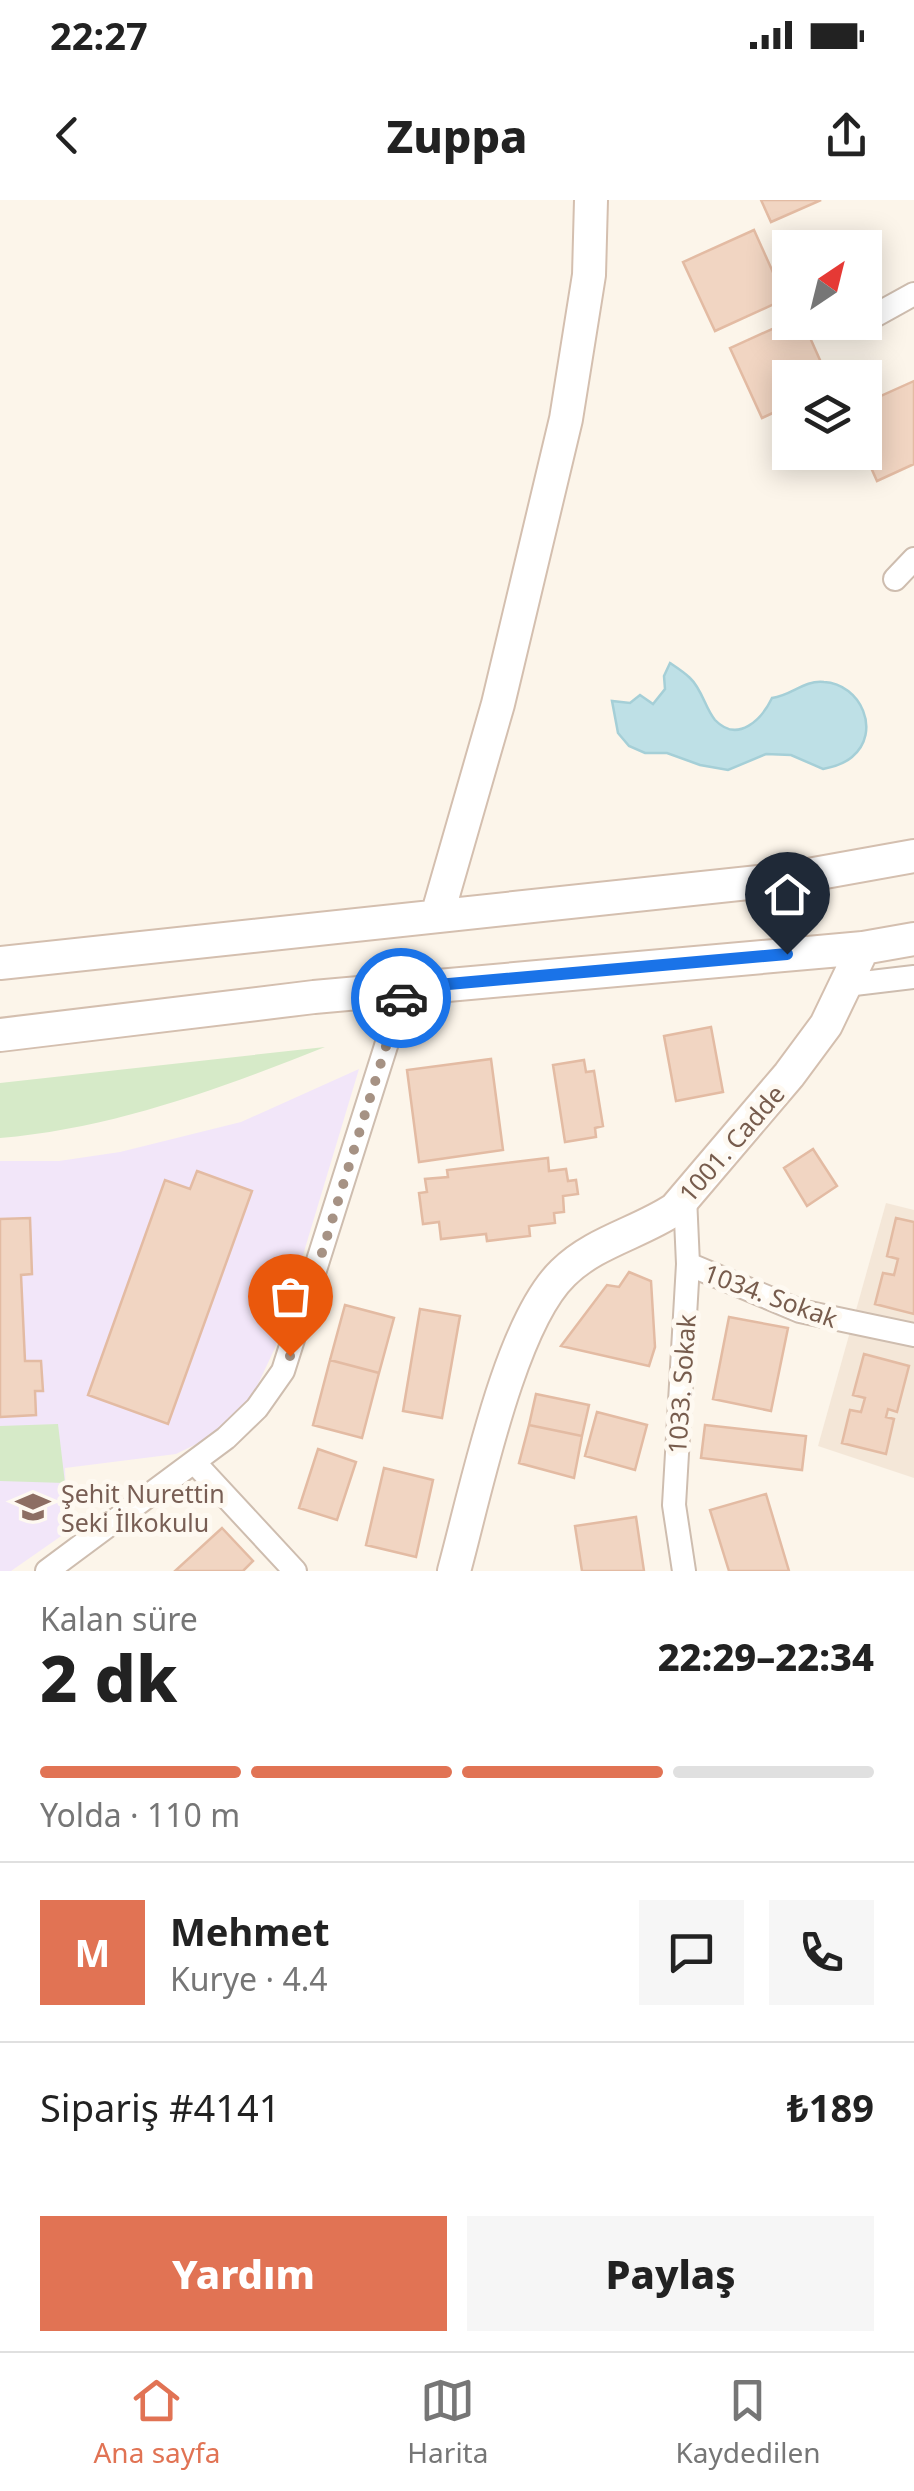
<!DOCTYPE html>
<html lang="tr">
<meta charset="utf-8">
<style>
body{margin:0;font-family:"Noto Sans",sans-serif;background:#f6f6f6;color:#222;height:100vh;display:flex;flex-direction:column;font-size:38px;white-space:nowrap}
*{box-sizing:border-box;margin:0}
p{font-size:32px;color:#767676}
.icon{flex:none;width:55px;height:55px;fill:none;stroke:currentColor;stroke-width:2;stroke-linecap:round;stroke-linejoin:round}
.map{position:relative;height:1371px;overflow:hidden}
.details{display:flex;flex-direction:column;background:#fff;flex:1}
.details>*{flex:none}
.needle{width:65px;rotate:35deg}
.tools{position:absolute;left:772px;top:30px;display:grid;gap:20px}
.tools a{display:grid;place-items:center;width:110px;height:110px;border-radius:0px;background:#fff;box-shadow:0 5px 25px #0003;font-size:50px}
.pin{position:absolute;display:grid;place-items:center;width:85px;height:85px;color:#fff;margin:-102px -42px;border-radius:50% 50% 50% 0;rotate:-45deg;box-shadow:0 0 10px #0007}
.pin .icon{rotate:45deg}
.courier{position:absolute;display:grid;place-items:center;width:100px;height:100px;margin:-50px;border:8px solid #1a73e8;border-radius:50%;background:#fff;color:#222;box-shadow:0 2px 12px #0007}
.head em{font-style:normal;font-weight:800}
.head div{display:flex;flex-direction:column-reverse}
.head{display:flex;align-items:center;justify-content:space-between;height:170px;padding:0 40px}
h1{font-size:65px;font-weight:800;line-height:75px}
.bar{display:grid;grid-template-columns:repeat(4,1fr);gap:15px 10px;align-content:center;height:120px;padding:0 40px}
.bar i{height:12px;border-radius:8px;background:#e0e0e0}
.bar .active{background:#e17354}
.bar p{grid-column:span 4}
.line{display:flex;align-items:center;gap:25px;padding:0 40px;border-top:2px solid #e0e0e0}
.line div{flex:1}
.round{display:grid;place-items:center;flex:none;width:105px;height:105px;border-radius:0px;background:#f6f6f6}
.primary-button{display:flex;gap:20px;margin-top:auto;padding:20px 40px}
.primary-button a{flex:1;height:115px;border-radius:0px;background:#e17354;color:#fff;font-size:40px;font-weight:800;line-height:115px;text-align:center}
.primary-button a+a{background:#f6f6f6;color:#222}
.status{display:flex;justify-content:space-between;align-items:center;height:70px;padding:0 50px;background:#fff;direction:ltr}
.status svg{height:28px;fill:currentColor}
header{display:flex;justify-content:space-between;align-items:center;height:130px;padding:0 40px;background:#fff;font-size:45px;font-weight:800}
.menu{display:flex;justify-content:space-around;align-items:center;height:140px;border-top:2px solid #e0e0e0;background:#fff;font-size:28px;color:#767676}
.menu a{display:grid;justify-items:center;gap:5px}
.menu .active{color:#e17354}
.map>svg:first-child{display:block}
</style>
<div class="status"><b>22:27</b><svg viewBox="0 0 49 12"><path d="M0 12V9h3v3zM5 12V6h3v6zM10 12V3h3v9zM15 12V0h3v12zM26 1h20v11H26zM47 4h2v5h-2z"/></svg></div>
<header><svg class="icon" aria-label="back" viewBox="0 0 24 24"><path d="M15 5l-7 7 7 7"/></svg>Zuppa<svg class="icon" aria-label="share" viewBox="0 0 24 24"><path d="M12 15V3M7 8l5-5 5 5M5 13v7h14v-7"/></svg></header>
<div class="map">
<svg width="914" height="1371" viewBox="0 0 914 1371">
<rect width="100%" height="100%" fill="#fcf5ea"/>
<path fill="#f4e7d8" d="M 886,1003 L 914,1010 L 914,1278 L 818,1246 Z"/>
<path fill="#f2e6f9" d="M 359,869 L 275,1148 L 249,1203 L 221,1232 L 176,1254 L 65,1268 L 67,1332 L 11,1371 L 0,1371 L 0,961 L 59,961 L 120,952 L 241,922 Z"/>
<path fill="#d6eac8" d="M 325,847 C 219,889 114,928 0,938 L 0,883 Z
M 58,1224 L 65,1283 L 0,1281 L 0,1226 Z"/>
<path fill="#bee0e6" stroke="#a5cfd7" stroke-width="2.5" d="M 670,463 C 676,467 684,472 690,478 C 702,489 705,508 715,520 C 738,544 762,519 772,498 C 793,495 803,480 824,482 C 861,484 882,532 852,557 C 844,564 833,567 823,569 L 791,555 L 766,554 L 728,570 L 700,565 L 667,553 L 645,553 L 629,546 L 618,533 L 612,501 L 630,503 L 640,495 L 653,504 L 665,489 L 664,476 Z"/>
<path fill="#f1d5c2" stroke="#e3bba3" stroke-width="2.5" d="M 761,0 L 821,0 L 771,22 Z
M 754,30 L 785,99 L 715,131 L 683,62 Z
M 790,121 L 803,122 L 828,178 L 790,178 L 790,205 L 762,218 L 730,148 Z
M 914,181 L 914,264 L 877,281 L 864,252 L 865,203 Z
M 711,827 L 723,892 L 676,901 L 664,836 Z
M 491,859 L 503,950 L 419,962 L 407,870 Z
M 584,860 L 586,872 L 594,871 L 603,926 L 595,928 L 596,937 L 565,942 L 553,865 Z
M 813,949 L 837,986 L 807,1006 L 784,968 Z
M 548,958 L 549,971 L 566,969 L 568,981 L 576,980 L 578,994 L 563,996 L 564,1012 L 554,1013 L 555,1023 L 529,1026 L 530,1036 L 487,1041 L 486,1034 L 441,1039 L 439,1022 L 423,1024 L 419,993 L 427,992 L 425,979 L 448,977 L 447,970 Z
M 197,971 L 252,991 L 168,1224 L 88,1195 L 165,980 L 190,989 Z
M 30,1018 L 32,1074 L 21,1075 L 25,1161 L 41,1161 L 43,1191 L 35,1191 L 36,1215 L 0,1217 L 0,1019 Z
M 896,1018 L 914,1022 L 914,1114 L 875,1104 L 883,1073 L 894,1075 L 898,1059 L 887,1056 Z
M 629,1072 L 651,1081 L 655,1147 L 649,1166 L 561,1146 L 607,1085 L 619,1087 Z
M 345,1105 L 394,1118 L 379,1173 L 330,1160 Z
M 420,1109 L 460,1116 L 442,1218 L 403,1211 Z
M 729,1117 L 788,1128 L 771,1211 L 713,1199 Z
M 864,1154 L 909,1166 L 897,1212 L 888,1209 L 886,1217 L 894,1219 L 886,1254 L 842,1243 L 850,1210 L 861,1212 L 865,1198 L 853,1195 Z
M 330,1160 L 379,1173 L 362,1238 L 313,1225 Z
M 536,1194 L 589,1205 L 582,1236 L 529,1225 Z
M 597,1212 L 647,1225 L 635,1270 L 585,1256 Z
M 529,1225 L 582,1236 L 574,1278 L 519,1263 Z
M 705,1225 L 806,1236 L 802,1270 L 701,1258 Z
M 318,1249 L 356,1262 L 337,1320 L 299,1308 Z
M 384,1268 L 433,1280 L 416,1357 L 366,1345 Z
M 766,1294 L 789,1371 L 729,1371 L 710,1310 Z
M 636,1317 L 644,1371 L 582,1371 L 575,1326 Z
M 222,1328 L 253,1361 L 243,1371 L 175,1371 Z"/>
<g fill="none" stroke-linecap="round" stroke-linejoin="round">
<g stroke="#cebdaf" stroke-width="26">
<path id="street" d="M 865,121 L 914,94
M 895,379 L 914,359
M 846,785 L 914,777
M 688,1064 L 800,1111 L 914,1135
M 194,1262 L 295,1371
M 47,1371 L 226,1238 L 257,1208 L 283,1171 L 404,789
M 684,1371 L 674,1305 L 688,1064 L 685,997"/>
</g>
<g stroke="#d4bfaf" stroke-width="36">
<path id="secondary" d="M 437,716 L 498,504 L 566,219 L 589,75 L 591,0
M 0,763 L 786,679 L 914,656
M 0,835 L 314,797 L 863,748 L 914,739
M 454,1371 C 475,1295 509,1125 563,1073 C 594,1042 639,1033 675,1009 L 789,875 L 826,825 L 863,748"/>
</g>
<use href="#street" stroke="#fff" stroke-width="22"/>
<use href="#secondary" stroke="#fff" stroke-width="32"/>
</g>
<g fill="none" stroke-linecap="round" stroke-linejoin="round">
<path stroke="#a69284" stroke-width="10" stroke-dasharray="0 18" d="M 290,1156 L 401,798"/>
<path stroke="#1a73e8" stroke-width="12" d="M 401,798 L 404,788 L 787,754"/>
</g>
<defs>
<g id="school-bare" transform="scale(2.7)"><path d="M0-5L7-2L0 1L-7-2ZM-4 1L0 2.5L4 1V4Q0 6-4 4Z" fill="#8d6e63" stroke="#fef9f1" stroke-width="2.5" paint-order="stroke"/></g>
</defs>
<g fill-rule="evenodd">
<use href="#school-bare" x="33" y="1307"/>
</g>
<g text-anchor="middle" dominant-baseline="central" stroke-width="10" stroke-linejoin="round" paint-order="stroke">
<g font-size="25" fill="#775c4d" stroke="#fef9f1">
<text transform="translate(731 943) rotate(-49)">1001. Cadde</text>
<text transform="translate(771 1095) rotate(20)">1034. Sokak</text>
<text transform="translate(681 1184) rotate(-86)">1033. Sokak</text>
</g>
<g font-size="25" fill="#785e54" stroke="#fef9f1" text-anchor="start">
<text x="61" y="1293">Şehit Nurettin<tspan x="61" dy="29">Seki İlkokulu</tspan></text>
</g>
</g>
</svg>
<div class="tools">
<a><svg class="needle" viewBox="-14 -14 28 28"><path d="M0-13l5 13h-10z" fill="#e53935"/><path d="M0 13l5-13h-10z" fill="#767676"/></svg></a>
<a><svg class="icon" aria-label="layers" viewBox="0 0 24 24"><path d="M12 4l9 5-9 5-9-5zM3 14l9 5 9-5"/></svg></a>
</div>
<div class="pin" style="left:290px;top:1156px;background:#ea580c"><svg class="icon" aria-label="bag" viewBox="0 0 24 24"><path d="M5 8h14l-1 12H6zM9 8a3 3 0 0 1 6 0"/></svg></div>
<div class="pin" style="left:787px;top:754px;background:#1f2937"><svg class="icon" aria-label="home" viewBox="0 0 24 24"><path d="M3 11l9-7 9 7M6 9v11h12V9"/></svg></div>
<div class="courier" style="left:401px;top:798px"><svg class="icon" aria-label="car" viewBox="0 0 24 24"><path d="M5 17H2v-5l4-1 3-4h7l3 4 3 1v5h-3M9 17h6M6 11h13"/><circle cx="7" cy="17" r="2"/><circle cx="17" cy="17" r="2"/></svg></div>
</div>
<section class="details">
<div class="head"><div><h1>2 dk</h1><p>Kalan süre</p></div><em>22:29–22:34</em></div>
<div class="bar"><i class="active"></i><i class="active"></i><i class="active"></i><i></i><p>Yolda · 110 m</p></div>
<div class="line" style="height:180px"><b class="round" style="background:#e17354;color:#fff">M</b><div><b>Mehmet</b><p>Kurye · 4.4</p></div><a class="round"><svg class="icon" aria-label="chat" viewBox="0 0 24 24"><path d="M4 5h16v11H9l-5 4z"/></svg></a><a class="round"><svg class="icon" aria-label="phone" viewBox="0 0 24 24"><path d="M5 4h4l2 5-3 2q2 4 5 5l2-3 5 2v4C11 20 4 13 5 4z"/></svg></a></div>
<div class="line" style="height:130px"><div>Sipariş #4141</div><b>₺189</b></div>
<div class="primary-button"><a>Yardım</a><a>Paylaş</a></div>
</section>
<nav class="menu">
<a class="active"><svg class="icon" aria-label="home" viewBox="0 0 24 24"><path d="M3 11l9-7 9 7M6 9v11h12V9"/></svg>Ana sayfa</a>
<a><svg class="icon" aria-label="map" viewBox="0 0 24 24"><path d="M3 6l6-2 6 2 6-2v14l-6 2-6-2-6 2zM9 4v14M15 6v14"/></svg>Harita</a>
<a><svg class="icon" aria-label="saved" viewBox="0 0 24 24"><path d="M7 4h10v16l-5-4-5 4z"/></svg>Kaydedilen</a>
</nav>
